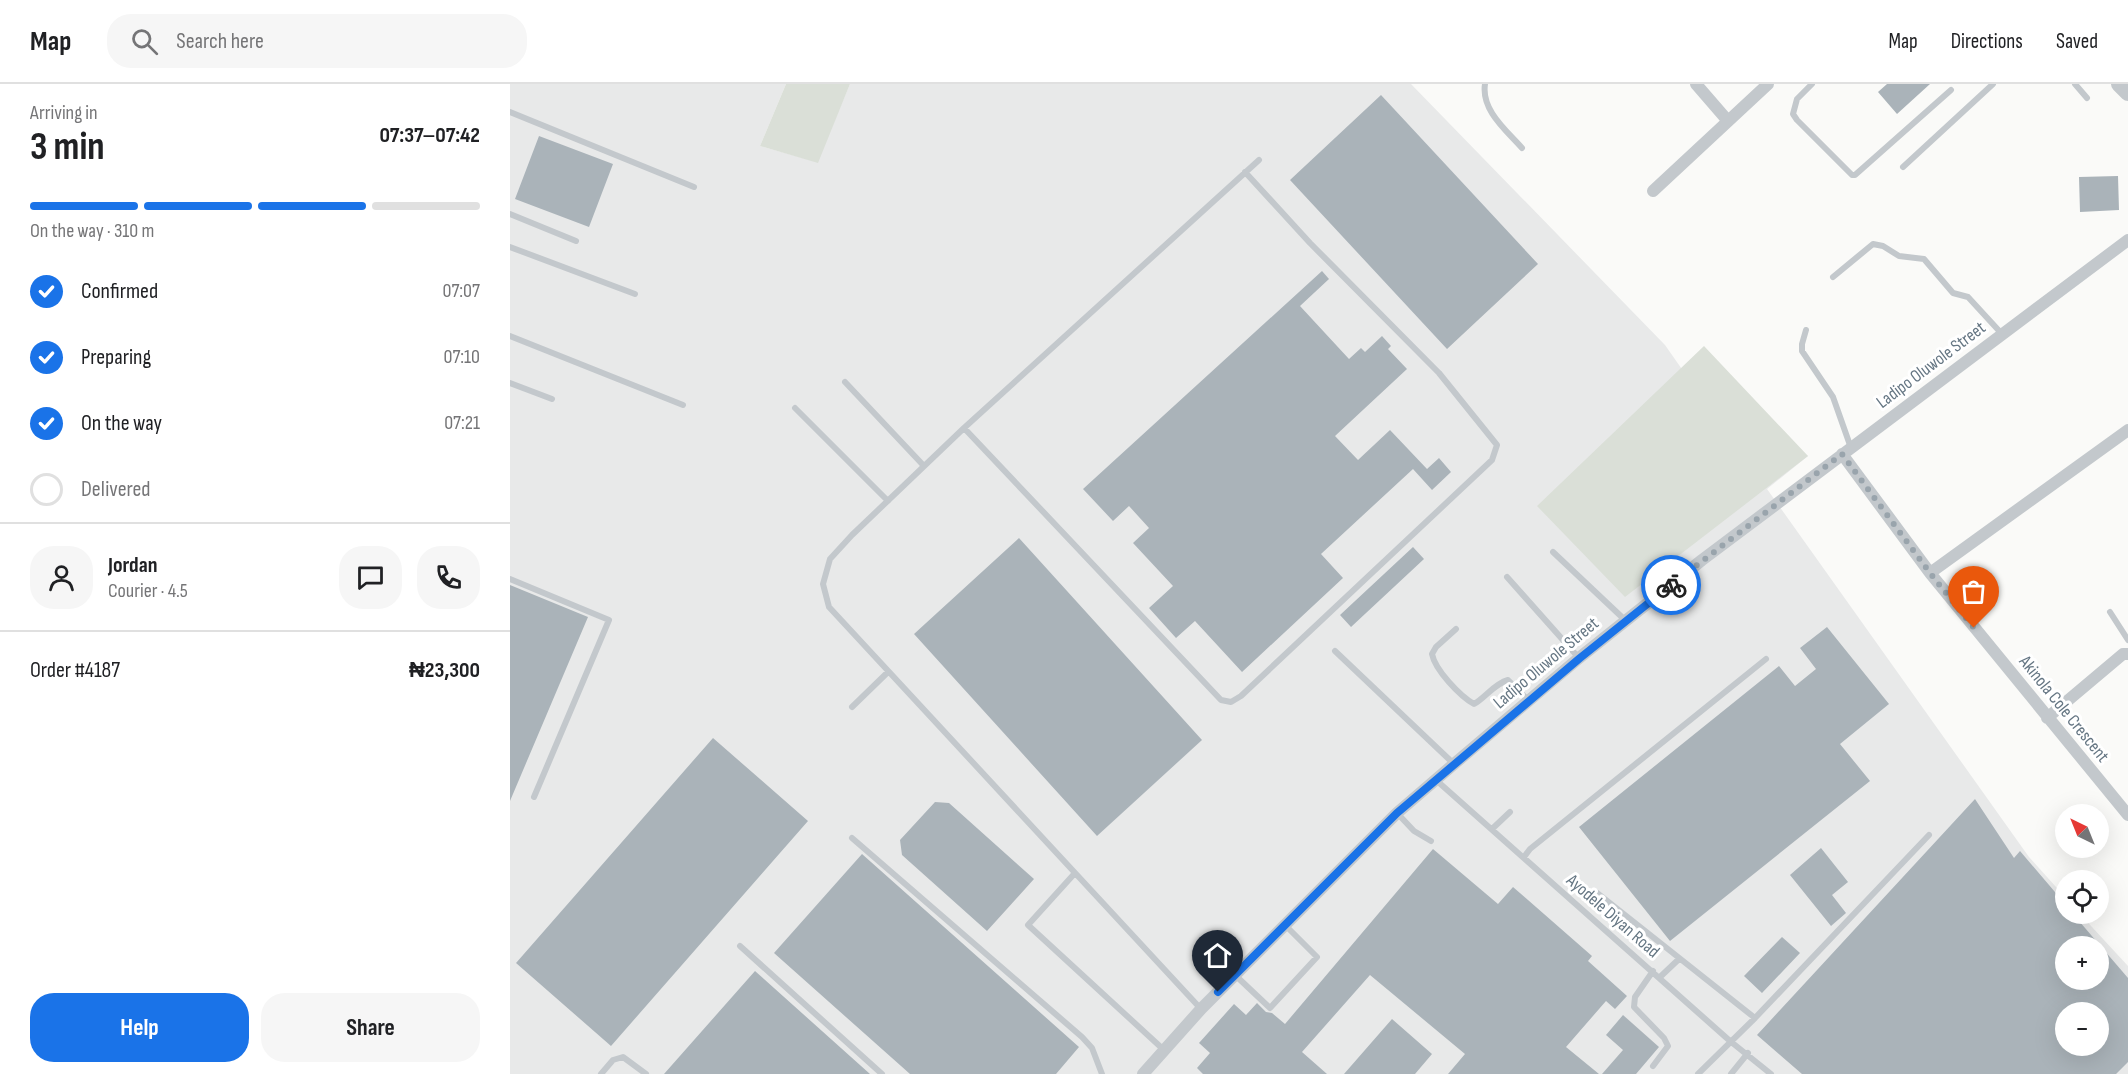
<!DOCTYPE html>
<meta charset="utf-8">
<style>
body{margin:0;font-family:"Sofia Sans Condensed",sans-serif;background:#f6f6f6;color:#202124;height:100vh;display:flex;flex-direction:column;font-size:22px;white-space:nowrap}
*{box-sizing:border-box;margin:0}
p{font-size:20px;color:#757577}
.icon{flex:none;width:33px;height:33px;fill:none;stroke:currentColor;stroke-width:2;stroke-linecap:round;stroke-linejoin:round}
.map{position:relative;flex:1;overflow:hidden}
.panel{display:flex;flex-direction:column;background:#fff;width:510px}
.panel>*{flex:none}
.needle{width:39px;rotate:317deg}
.fabs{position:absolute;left:1545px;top:720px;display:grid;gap:12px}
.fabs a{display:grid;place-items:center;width:54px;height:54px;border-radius:50%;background:#fff;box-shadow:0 6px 24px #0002;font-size:30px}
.pin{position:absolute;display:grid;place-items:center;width:51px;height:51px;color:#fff;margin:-62px -26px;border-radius:50% 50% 50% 0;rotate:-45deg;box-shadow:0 0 6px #0007}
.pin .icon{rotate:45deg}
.courier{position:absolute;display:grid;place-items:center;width:60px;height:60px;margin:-30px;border:4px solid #1a73e8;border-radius:50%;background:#fff;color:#222;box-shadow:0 2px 8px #0007}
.summary em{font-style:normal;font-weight:700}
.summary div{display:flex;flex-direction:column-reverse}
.summary{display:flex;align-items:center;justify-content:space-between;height:102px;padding:0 30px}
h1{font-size:39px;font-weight:700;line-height:45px}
.bar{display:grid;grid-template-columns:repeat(4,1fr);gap:9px 6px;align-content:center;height:72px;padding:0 30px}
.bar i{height:8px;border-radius:4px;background:#e0e0e0}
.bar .current{background:#1a73e8}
.bar p{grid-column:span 4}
.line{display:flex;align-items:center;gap:15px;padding:0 30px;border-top:2px solid #e0e0e0}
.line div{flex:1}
.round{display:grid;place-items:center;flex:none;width:63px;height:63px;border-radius:24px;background:#f6f6f6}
ol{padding:0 30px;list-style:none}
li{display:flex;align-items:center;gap:18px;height:66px}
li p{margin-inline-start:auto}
li .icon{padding:6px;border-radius:50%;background:#1a73e8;color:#fff;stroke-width:4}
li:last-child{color:#757577}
li i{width:33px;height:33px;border:3px solid #e0e0e0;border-radius:50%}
.cta{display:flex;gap:12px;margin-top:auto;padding:12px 30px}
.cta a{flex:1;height:69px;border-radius:24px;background:#1a73e8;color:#fff;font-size:24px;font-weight:700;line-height:69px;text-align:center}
.cta a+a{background:#f6f6f6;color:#202124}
header{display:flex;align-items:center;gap:36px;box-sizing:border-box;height:84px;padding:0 30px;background:#fff;border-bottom:2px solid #e0e0e0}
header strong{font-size:28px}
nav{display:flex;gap:33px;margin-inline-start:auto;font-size:21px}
.search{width:420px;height:54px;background:#f6f6f6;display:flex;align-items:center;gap:15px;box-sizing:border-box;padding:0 21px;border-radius:24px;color:#757577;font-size:22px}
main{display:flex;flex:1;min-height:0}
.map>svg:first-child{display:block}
</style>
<header>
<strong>Map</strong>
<div class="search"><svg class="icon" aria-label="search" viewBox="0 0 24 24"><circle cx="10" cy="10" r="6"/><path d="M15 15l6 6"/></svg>Search here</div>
<nav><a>Map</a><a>Directions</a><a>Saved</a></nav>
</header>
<main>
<section class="panel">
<div class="summary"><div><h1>3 min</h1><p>Arriving in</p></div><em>07:37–07:42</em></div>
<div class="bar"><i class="current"></i><i class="current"></i><i class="current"></i><i></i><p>On the way · 310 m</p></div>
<ol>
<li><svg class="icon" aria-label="check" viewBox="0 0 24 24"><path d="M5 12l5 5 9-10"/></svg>Confirmed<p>07:07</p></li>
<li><svg class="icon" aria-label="check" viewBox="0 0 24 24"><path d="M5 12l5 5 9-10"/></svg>Preparing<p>07:10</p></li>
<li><svg class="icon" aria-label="check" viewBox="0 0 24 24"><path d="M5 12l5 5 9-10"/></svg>On the way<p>07:21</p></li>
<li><i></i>Delivered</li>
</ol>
<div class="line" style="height:108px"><a class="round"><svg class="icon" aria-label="person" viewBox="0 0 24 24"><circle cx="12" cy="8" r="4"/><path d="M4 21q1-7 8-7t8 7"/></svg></a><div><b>Jordan</b><p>Courier · 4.5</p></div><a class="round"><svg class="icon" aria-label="chat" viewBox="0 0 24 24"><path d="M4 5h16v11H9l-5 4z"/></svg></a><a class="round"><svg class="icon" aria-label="phone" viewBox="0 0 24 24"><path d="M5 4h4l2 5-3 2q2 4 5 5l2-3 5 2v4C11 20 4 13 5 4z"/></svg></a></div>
<div class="line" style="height:78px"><div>Order #4187</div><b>₦23,300</b></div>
<div class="cta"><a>Help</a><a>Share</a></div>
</section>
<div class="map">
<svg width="1618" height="990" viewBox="0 0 1618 990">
<rect width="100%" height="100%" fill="#fafaf8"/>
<path fill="#e8e9e9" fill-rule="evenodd" d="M 0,0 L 276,0 L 250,62 L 307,78 L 340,0 L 901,0 L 1155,261 L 1183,301 L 1298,372 L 1257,405 L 1519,773 L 1555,813 L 1556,830 L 1570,830 L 1618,882 L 1618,990 L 0,990 ZM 1556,862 L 1588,862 L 1588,896 L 1556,896 ZM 1556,928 L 1588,928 L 1588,962 L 1556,962 Z"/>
<path fill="#dadfd7" d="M 276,0 L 340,0 L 308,79 L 250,62 Z
M 1194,262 L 1298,372 L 1115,513 L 1027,422 Z"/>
<path fill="#aab3b9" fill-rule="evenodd" d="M 1377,0 L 1420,0 L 1387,30 L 1368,8 Z
M 871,11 L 1028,180 L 937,265 L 780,96 Z
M 29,52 L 103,80 L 79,143 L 5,115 Z
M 1608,92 L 1609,126 L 1570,128 L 1569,93 Z
M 812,187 L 819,195 L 790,222 L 839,275 L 851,264 L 855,268 L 872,252 L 881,262 L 878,265 L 897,285 L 825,352 L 848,376 L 880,346 L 917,385 L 929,374 L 941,388 L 922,406 L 903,385 L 811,470 L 833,494 L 732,588 L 685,537 L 666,554 L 639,524 L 663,502 L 623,459 L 639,444 L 619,422 L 603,437 L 573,405 Z
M 509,454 L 692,656 L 587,752 L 404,550 Z
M 903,463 L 914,475 L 841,543 L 830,531 Z
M 0,501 L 78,533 L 0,717 Z
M 1317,543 L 1379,620 L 1330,660 L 1360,697 L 1160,857 L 1069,743 L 1269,582 L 1285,602 L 1306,585 L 1290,564 Z
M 203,654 L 298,737 L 101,962 L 6,879 Z
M 1465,715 L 1504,774 L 1510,767 L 1556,821 L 1556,830 L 1563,830 L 1618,894 L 1618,978 L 1606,990 L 1292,990 L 1247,951 ZM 1556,862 L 1588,862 L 1588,896 L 1556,896 ZM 1556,928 L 1588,928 L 1588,962 L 1556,962 Z
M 425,718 L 439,719 L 524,795 L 477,847 L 392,771 L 390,756 Z
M 1311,764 L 1338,798 L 1322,811 L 1336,829 L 1321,842 L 1280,791 Z
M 923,765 L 988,820 L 1003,803 L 1082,872 L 1078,877 L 1117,912 L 1105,925 L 1096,917 L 1056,963 L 1089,990 L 938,990 L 955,970 L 860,891 L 792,968 L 817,990 L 693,990 L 687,984 L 700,969 L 689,959 L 724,920 L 736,931 L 747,919 L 756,928 L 762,929 L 775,940 Z
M 352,770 L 569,963 L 546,990 L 400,990 L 264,869 Z
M 1272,853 L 1290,869 L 1252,909 L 1234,892 Z
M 245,887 L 360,990 L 154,990 Z
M 1113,931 L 1149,963 L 1126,990 L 1092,990 L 1113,966 L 1096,951 Z
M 882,935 L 922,970 L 905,990 L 834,990 Z"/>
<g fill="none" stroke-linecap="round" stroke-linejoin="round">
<path stroke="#c3c8cc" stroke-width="6" d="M 975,0 C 971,26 996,46 1012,64
M 1302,0 L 1287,15 L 1283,30 L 1287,36 L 1342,91 L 1345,91 L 1441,6
M 1565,0 L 1577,14
M 0,28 L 184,103
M 1393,83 L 1483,0
M 0,130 L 66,157
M 0,163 L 125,210
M 1323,193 L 1363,160 L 1373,162 L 1389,172 L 1414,175 L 1443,209 L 1458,213 L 1492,250
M 1296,246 L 1292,260 L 1292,267 L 1323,313 L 1341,364
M 0,252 L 173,321
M 335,298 L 414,382
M 0,299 L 42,315
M 285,324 L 378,417
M 454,344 L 711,616 L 721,618 L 731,612 L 982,376 L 987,361 L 929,289 L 800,159 L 735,88
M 1043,468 L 1115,536
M 997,493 L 1069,574
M 0,495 L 99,536 L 24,713
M 1600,528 L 1618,556
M 946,545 L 926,563 L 922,570 C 925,586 950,612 964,620 C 976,613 984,600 998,596 L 1018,616
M 825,567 L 944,680
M 342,623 L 378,588
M 926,696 L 1220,957 L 1261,990
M 887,729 L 904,747 L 921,757
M 982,745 L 1000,728
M 342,754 L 572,953 L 582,964 L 592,990
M 1014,773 L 1020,765 L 1256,575
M 565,789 L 518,841 L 654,966
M 1086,808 L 1245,934
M 230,862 L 372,990
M 1143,887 L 1125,913 L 1124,923 L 1154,954 L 1158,962 L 1143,982
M 725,891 L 760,924 L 807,873 L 775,841
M 1150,893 L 1169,875
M 691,925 L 319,523 L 313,500 L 320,475 L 342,451 L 454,344 L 749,76
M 91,990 L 103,976 L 113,973 L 136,990
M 1188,990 L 1245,934 L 1419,751
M 1221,990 L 1238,969"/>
<path stroke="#c3c8cc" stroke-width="12" d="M 1186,0 L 1218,37
M 1143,107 L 1258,0
M 1332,370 L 1420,489 L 1618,731
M 1420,489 L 1618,346
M 1537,634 L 1613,570 L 1618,570
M 633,990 L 691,925 L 887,729 L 944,680 L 1069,574 L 1192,476 L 1618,156"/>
<path stroke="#c3c8cc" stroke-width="16" d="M 1609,0 L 1618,9"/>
</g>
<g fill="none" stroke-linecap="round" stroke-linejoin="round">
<path stroke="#99a4ac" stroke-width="6" stroke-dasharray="0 10.8" d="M 1161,501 L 1332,370 L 1420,489 L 1464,544"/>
<path stroke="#1a73e8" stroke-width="8" d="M 708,908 L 887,729 L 1070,574 L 1161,501"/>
</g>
<g text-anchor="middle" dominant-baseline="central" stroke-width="6" stroke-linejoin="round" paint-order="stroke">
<g font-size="18" fill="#657683" stroke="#fff">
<text transform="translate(1421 281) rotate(-37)">Ladipo Oluwole Street</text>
<text transform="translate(1036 579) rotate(-40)">Ladipo Oluwole Street</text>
<text transform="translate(1554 625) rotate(51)">Akinola Cole Crescent</text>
<text transform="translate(1103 832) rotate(41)">Ayodele Diyan Road</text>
</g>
</g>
</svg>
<div class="fabs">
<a><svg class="needle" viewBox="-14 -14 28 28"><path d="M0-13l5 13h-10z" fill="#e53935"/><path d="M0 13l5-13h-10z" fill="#757577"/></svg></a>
<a><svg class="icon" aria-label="locate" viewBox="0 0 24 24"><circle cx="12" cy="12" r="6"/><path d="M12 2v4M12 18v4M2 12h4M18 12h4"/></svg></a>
<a>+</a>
<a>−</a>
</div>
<div class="pin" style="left:1464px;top:544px;background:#ea580c"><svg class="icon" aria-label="bag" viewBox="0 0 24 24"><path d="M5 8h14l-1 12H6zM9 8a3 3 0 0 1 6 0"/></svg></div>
<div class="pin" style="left:708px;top:908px;background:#1f2937"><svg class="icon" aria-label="home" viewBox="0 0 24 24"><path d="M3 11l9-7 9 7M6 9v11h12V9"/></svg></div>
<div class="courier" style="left:1161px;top:501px"><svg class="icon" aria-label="bike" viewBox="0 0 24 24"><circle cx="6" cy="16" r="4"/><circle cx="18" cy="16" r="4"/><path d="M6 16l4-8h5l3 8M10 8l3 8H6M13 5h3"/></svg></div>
</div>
</main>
